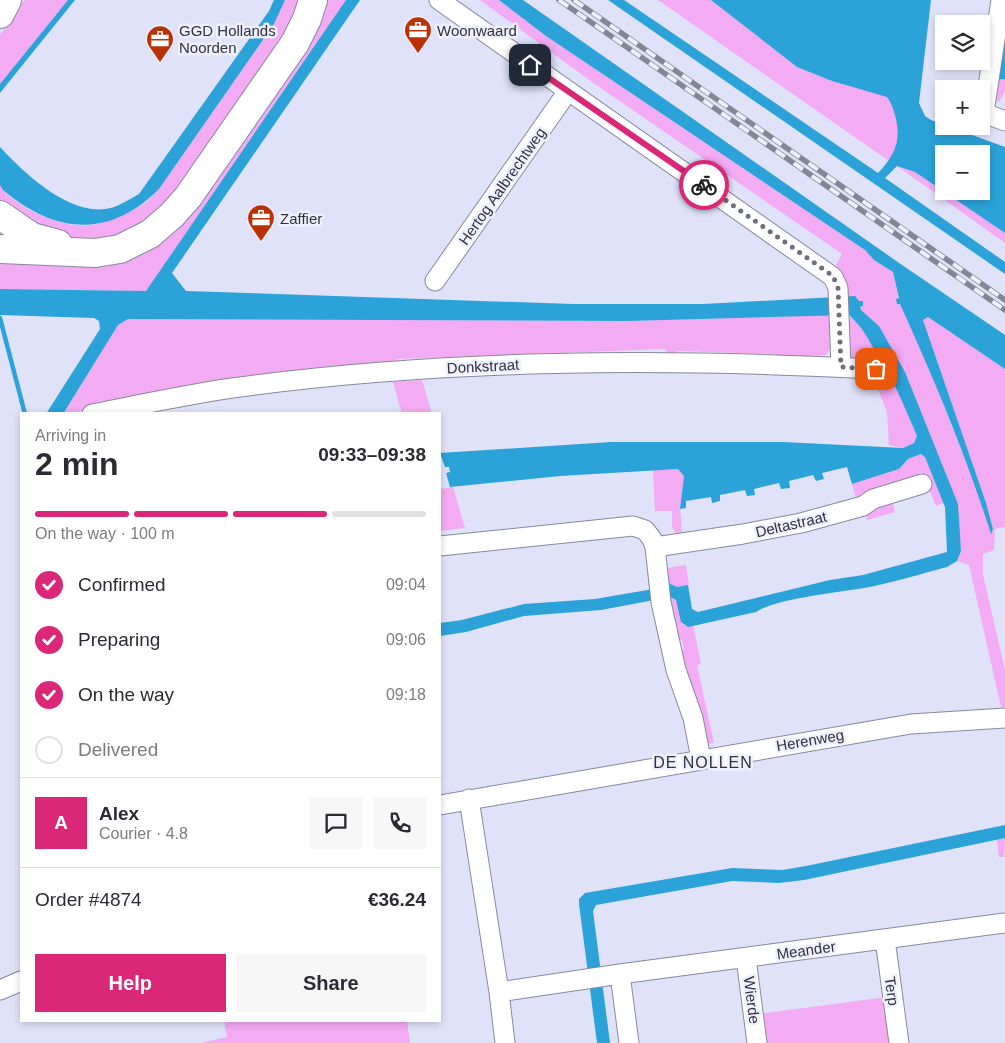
<!DOCTYPE html>
<meta charset="utf-8">
<style>
body{margin:0;font-family:Arial,sans-serif;background:#f7f7f7;color:#2b2b33;height:100vh;display:flex;flex-direction:column;font-size:19px;white-space:nowrap}
*{box-sizing:border-box;margin:0}
p{font-size:16px;color:#7c7c81}
.icon{flex:none;width:28px;height:28px;fill:none;stroke:currentColor;stroke-width:2;stroke-linecap:round;stroke-linejoin:round}
.map{position:relative;flex:1;overflow:hidden}
.sheet{position:absolute;left:20px;top:412px;width:421px;height:610px;display:flex;flex-direction:column;background:#fff;border-radius:0px;box-shadow:0 2px 8px #0003}
.sheet>*{flex:none}
.fabs{position:absolute;left:935px;top:15px;display:grid;gap:10px}
.fabs a{display:grid;place-items:center;width:55px;height:55px;border-radius:0px;background:#fff;box-shadow:0 2px 8px #0003;font-size:25px}
.pin{position:absolute;display:grid;place-items:center;width:42px;height:42px;color:#fff;margin:-21px;border-radius:10px;box-shadow:0 2px 8px #0006}
.courier{position:absolute;display:grid;place-items:center;width:50px;height:50px;margin:-25px;border:4px solid #db2777;border-radius:50%;background:#fff;color:#222;box-shadow:0 1px 6px #0007}
.head em{font-style:normal;font-weight:700}
.head div{display:flex;flex-direction:column-reverse}
.head{display:flex;align-items:center;justify-content:space-between;height:85px;padding:0 15px}
h1{font-size:32px;font-weight:700;line-height:38px}
.bar{display:grid;grid-template-columns:repeat(4,1fr);gap:8px 5px;align-content:center;height:60px;padding:0 15px}
.bar i{height:6px;border-radius:4px;background:#e1e1e2}
.bar .selected{background:#db2777}
.bar p{grid-column:span 4}
.line{display:flex;align-items:center;gap:12px;padding:0 15px;border-top:1px solid #e1e1e2}
.line div{flex:1}
.round{display:grid;place-items:center;flex:none;width:52px;height:52px;border-radius:0px;background:#f7f7f7}
ol{padding:0 15px;list-style:none}
li{display:flex;align-items:center;gap:15px;height:55px}
li p{margin-inline-start:auto}
li .icon{padding:5px;border-radius:50%;background:#db2777;color:#fff;stroke-width:4}
li:last-child{color:#7c7c81}
li i{width:28px;height:28px;border:2px solid #e1e1e2;border-radius:50%}
.button{display:flex;gap:10px;margin-top:auto;padding:10px 15px}
.button a{flex:1;height:58px;border-radius:0px;background:#db2777;color:#fff;font-size:20px;font-weight:700;line-height:58px;text-align:center}
.button a+a{background:#f7f7f7;color:#2b2b33}
.map>svg:first-child{display:block}
</style>
<div class="map">
<svg width="1005" height="1043" viewBox="0 0 1005 1043">
<rect width="100%" height="100%" fill="#dfe2f9"/>
<path fill="#f3abf4" d="M 24,0 L 68,0 L 0,84 L 0,35 Z
M 285,0 L 300,0 L 287,31 L 171,198 C 164,205 157,214 149,219 C 125,236 86,247 57,238 C 41,234 15,215 0,207 L 0,185 C 16,209 63,229 92,225 C 103,224 133,211 142,205 C 148,201 154,194 159,189 L 274,24 Z
M 318,0 L 346,0 L 146,291 L 0,289 L 0,253 L 140,246 Z
M 480,0 L 499,0 L 546,36 L 865,250 L 874,260 L 893,272 L 900,304 L 925,358 L 979,494 L 991,533 L 986,503 L 923,320 L 928,317 L 1005,369 L 1005,527 L 995,529 L 994,550 L 983,554 L 983,575 L 1005,670 L 1005,707 L 1001,707 L 969,565 L 957,561 L 959,557 L 958,504 L 879,326 L 861,310 L 859,301 L 846,297 L 834,269 L 842,254 L 592,82 Z
M 658,0 L 711,0 L 797,67 L 832,81 L 887,96 C 902,114 902,142 889,161 Z
M 1005,79 L 1005,91 L 999,102 L 993,99 L 996,80 Z
M 897,166 L 915,172 L 1005,233 L 1005,243 Z
M 831,315 L 833,346 L 826,355 L 814,356 L 813,360 L 777,358 L 776,354 L 677,351 L 677,356 L 666,354 L 666,349 L 397,359 L 397,365 L 222,381 L 100,402 L 74,414 L 63,414 L 118,325 L 128,319 L 628,321 Z
M 847,315 L 864,328 L 876,353 L 883,360 L 893,378 L 917,436 L 914,443 L 903,448 L 889,445 L 887,412 L 872,375 L 850,363 Z
M 422,380 L 432,414 L 402,414 L 393,382 Z
M 921,454 L 925,457 L 944,503 L 936,506 L 922,472 L 915,477 L 861,494 L 862,498 L 857,502 L 852,484 L 899,469 L 908,459 Z
M 678,469 L 684,476 L 680,509 L 682,532 L 676,533 L 672,527 L 672,511 L 655,511 L 653,470 Z
M 453,487 L 465,528 L 440,531 L 440,489 Z
M 893,503 L 895,512 L 867,520 L 865,511 Z
M 686,565 L 689,585 L 677,587 L 666,582 L 662,569 Z
M 670,597 L 678,602 L 682,624 L 688,627 L 693,625 L 701,664 L 697,665 L 714,743 L 706,744 L 677,651 L 684,649 L 682,640 L 675,642 Z
M 1005,838 L 1004,857 L 999,857 L 997,840 Z
M 887,997 L 893,1043 L 763,1043 L 759,1014 Z
M 224,1021 L 407,1021 L 410,1043 L 201,1043 L 227,1037 Z"/>
<path fill="#2ba2d8" fill-rule="evenodd" d="M 68,0 L 75,0 L 0,93 L 0,84 Z
M 274,0 L 285,0 L 274,24 L 159,189 C 109,239 55,234 3,190 L 0,185 L 0,147 C 25,174 71,218 111,208 C 121,205 130,199 139,194 L 269,11 Z
M 346,0 L 360,0 L 172,273 L 186,291 L 573,304 L 703,304 L 855,296 L 859,301 L 863,301 L 863,306 L 860,307 L 861,310 L 879,326 L 905,372 L 958,504 L 961,551 L 957,561 L 947,567 C 920,574 892,583 864,588 C 840,592 774,599 756,612 L 688,627 L 681,622 L 676,600 L 670,597 L 601,610 L 524,616 L 466,632 L 440,636 L 440,623 L 462,620 L 524,604 L 595,599 L 665,587 L 666,582 L 677,587 L 688,585 L 692,609 L 698,612 L 830,580 L 863,575 L 947,552 L 945,507 L 925,457 L 921,454 L 908,459 L 899,469 L 852,484 L 847,467 L 822,473 L 824,479 L 816,481 L 813,475 L 789,481 L 790,488 L 781,489 L 779,483 L 754,489 L 755,495 L 747,496 L 745,490 L 720,495 L 720,501 L 712,503 L 711,497 L 686,501 L 686,508 L 680,509 L 684,476 L 678,469 L 560,476 L 450,487 L 446,473 L 450,472 L 449,467 L 445,467 L 440,453 L 611,442 L 783,442 L 903,448 L 914,443 L 917,436 C 904,405 894,381 876,352 C 865,335 866,331 849,315 L 628,321 L 128,319 L 118,325 L 63,414 L 46,414 L 100,329 L 99,321 L 94,318 L 0,315 L 0,289 L 146,291 Z
M 499,0 L 523,0 L 902,265 L 1005,335 L 1005,369 L 928,317 L 923,320 L 986,503 L 993,529 L 991,534 C 966,455 934,379 900,304 L 897,304 L 896,299 L 899,298 L 893,272 L 874,260 L 865,250 L 546,36 Z
M 608,0 L 624,0 L 878,173 C 895,155 902,140 895,115 C 893,108 891,102 887,97 L 832,81 L 797,67 L 711,0 L 931,0 L 919,103 L 925,116 L 931,120 L 1005,147 L 1005,233 L 915,172 L 897,166 L 885,178 L 1005,262 L 1005,274 ZM 944,154 L 981,154 L 981,191 L 944,191 Z
M 1005,26 L 1005,79 L 996,80 Z
M 1005,825 L 1005,838 L 804,880 L 779,883 L 732,881 L 596,905 L 593,911 L 610,1043 L 597,1043 L 579,904 L 579,899 L 585,893 L 732,868 L 782,870 L 806,866 Z"/>
<g fill="none" stroke-linecap="round" stroke-linejoin="round">
<path stroke="#2ba2d8" stroke-width="4.5" d="M 0,318 L 25,414"/>
<g stroke="#86899e" stroke-width="21">
<path id="minor" d="M 439,0 L 833,277 L 838,288 L 841,367
M 1001,0 L 984,113 L 1005,121
M 435,281 L 568,91
M 92,414 C 138,405 185,395 232,388 C 446,359 661,358 876,369
M 440,546 L 633,526 L 645,530 L 652,539 L 655,547 L 661,602 L 676,670 L 693,718 L 701,759
M 655,547 L 743,534 L 801,523 L 863,506 L 873,499 L 922,484
M 469,799 L 499,992 L 620,974 L 1005,923
M 440,805 L 911,724 L 1005,718
M 885,939 L 899,1043
M 746,958 L 757,1043
M 620,974 L 629,1043
M 0,990 L 21,981
M 499,992 L 505,1043"/>
</g>
<g stroke="#86899e" stroke-width="30">
<path id="highway" d="M 0,14 L 7,0
M 0,215 L 32,237 L 58,244
M 0,249 L 95,253 L 120,249 L 150,234 L 172,215 L 188,197 L 295,43 L 307,19 L 313,0"/>
</g>
<use href="#minor" stroke="#fff" stroke-width="19"/>
<use href="#highway" stroke="#fff" stroke-width="28"/>
<g stroke="#848695" stroke-width="5.5">
<path id="rail" d="M 559,0 L 1005,310
M 574,0 L 1005,300"/>
</g>
<use href="#rail" stroke="#eef0fe" stroke-width="4" stroke-dasharray="11" stroke-linecap="butt"/>
</g>
<g fill="none" stroke-linecap="round" stroke-linejoin="round">
<path stroke="#6e707e" stroke-width="5" stroke-dasharray="0 9" d="M 704,185 L 833,276 L 838,288 L 841,367 L 876,369"/>
<path stroke="#db2777" stroke-width="6" d="M 530,65 L 704,185"/>
</g>
<defs>
<g id="office-pin" transform="scale(1.4375)"><path d="M0 17L-7.5 6A9.5 9.5 0 1 1 7.5 6Z" fill="#ba3105" stroke="#eef0fe"/><path d="M-6-3h4V-5.5h4V-3h4V5H-6ZM-1-4.5V-3h2v-1.5ZM-6 0V1H6V0Z" fill="#fff"/></g>
</defs>
<g fill-rule="evenodd">
<use href="#office-pin" x="418" y="30"/>
<use href="#office-pin" x="160" y="39"/>
<use href="#office-pin" x="261" y="218"/>
</g>
<g text-anchor="middle" dominant-baseline="central" stroke-width="5" stroke-linejoin="round" paint-order="stroke">
<g font-size="15" fill="#31323b" stroke="#eef0fe" text-anchor="start">
<text x="179" y="30">GGD Hollands<tspan x="179" dy="17">Noorden</tspan></text>
<text x="437" y="30">Woonwaard</text>
<text x="280" y="218">Zaffier</text>
</g>
<g font-size="15" fill="#31323b" stroke="#eef0fe">
<text transform="translate(502 186) rotate(-55)">Hertog Aalbrechtweg</text>
<text transform="translate(483 366) rotate(-3)">Donkstraat</text>
<text transform="translate(791 524) rotate(-13)">Deltastraat</text>
<text transform="translate(810 740) rotate(-10)">Herenweg</text>
<text transform="translate(806 950) rotate(-8)">Meander</text>
<text transform="translate(892 991) rotate(82)">Terp</text>
<text transform="translate(752 1000) rotate(83)">Wierde</text>
</g>
<g font-size="16" letter-spacing="1" fill="#31323b" stroke="#eef0fe">
<text x="703" y="762">DE NOLLEN</text>
</g>
</g>
</svg>
<div class="fabs">
<a><svg class="icon" aria-label="layers" viewBox="0 0 24 24"><path d="M12 4l9 5-9 5-9-5zM3 14l9 5 9-5"/></svg></a>
<a>+</a>
<a>−</a>
</div>
<div class="pin" style="left:876px;top:369px;background:#ea580c"><svg class="icon" aria-label="bag" viewBox="0 0 24 24"><path d="M5 8h14l-1 12H6zM9 8a3 3 0 0 1 6 0"/></svg></div>
<div class="pin" style="left:530px;top:65px;background:#1f2937"><svg class="icon" aria-label="home" viewBox="0 0 24 24"><path d="M3 11l9-7 9 7M6 9v11h12V9"/></svg></div>
<div class="courier" style="left:704px;top:185px"><svg class="icon" aria-label="bike" viewBox="0 0 24 24"><circle cx="6" cy="16" r="4"/><circle cx="18" cy="16" r="4"/><path d="M6 16l4-8h5l3 8M10 8l3 8H6M13 5h3"/></svg></div>
<section class="sheet">
<div class="head"><div><h1>2 min</h1><p>Arriving in</p></div><em>09:33–09:38</em></div>
<div class="bar"><i class="selected"></i><i class="selected"></i><i class="selected"></i><i></i><p>On the way · 100 m</p></div>
<ol>
<li><svg class="icon" aria-label="check" viewBox="0 0 24 24"><path d="M5 12l5 5 9-10"/></svg>Confirmed<p>09:04</p></li>
<li><svg class="icon" aria-label="check" viewBox="0 0 24 24"><path d="M5 12l5 5 9-10"/></svg>Preparing<p>09:06</p></li>
<li><svg class="icon" aria-label="check" viewBox="0 0 24 24"><path d="M5 12l5 5 9-10"/></svg>On the way<p>09:18</p></li>
<li><i></i>Delivered</li>
</ol>
<div class="line" style="height:90px"><b class="round" style="background:#db2777;color:#fff">A</b><div><b>Alex</b><p>Courier · 4.8</p></div><a class="round"><svg class="icon" aria-label="chat" viewBox="0 0 24 24"><path d="M4 5h16v11H9l-5 4z"/></svg></a><a class="round"><svg class="icon" aria-label="phone" viewBox="0 0 24 24"><path d="M5 4h4l2 5-3 2q2 4 5 5l2-3 5 2v4C11 20 4 13 5 4z"/></svg></a></div>
<div class="line" style="height:65px"><div>Order #4874</div><b>€36.24</b></div>
<div class="button"><a>Help</a><a>Share</a></div>
</section>
</div>
